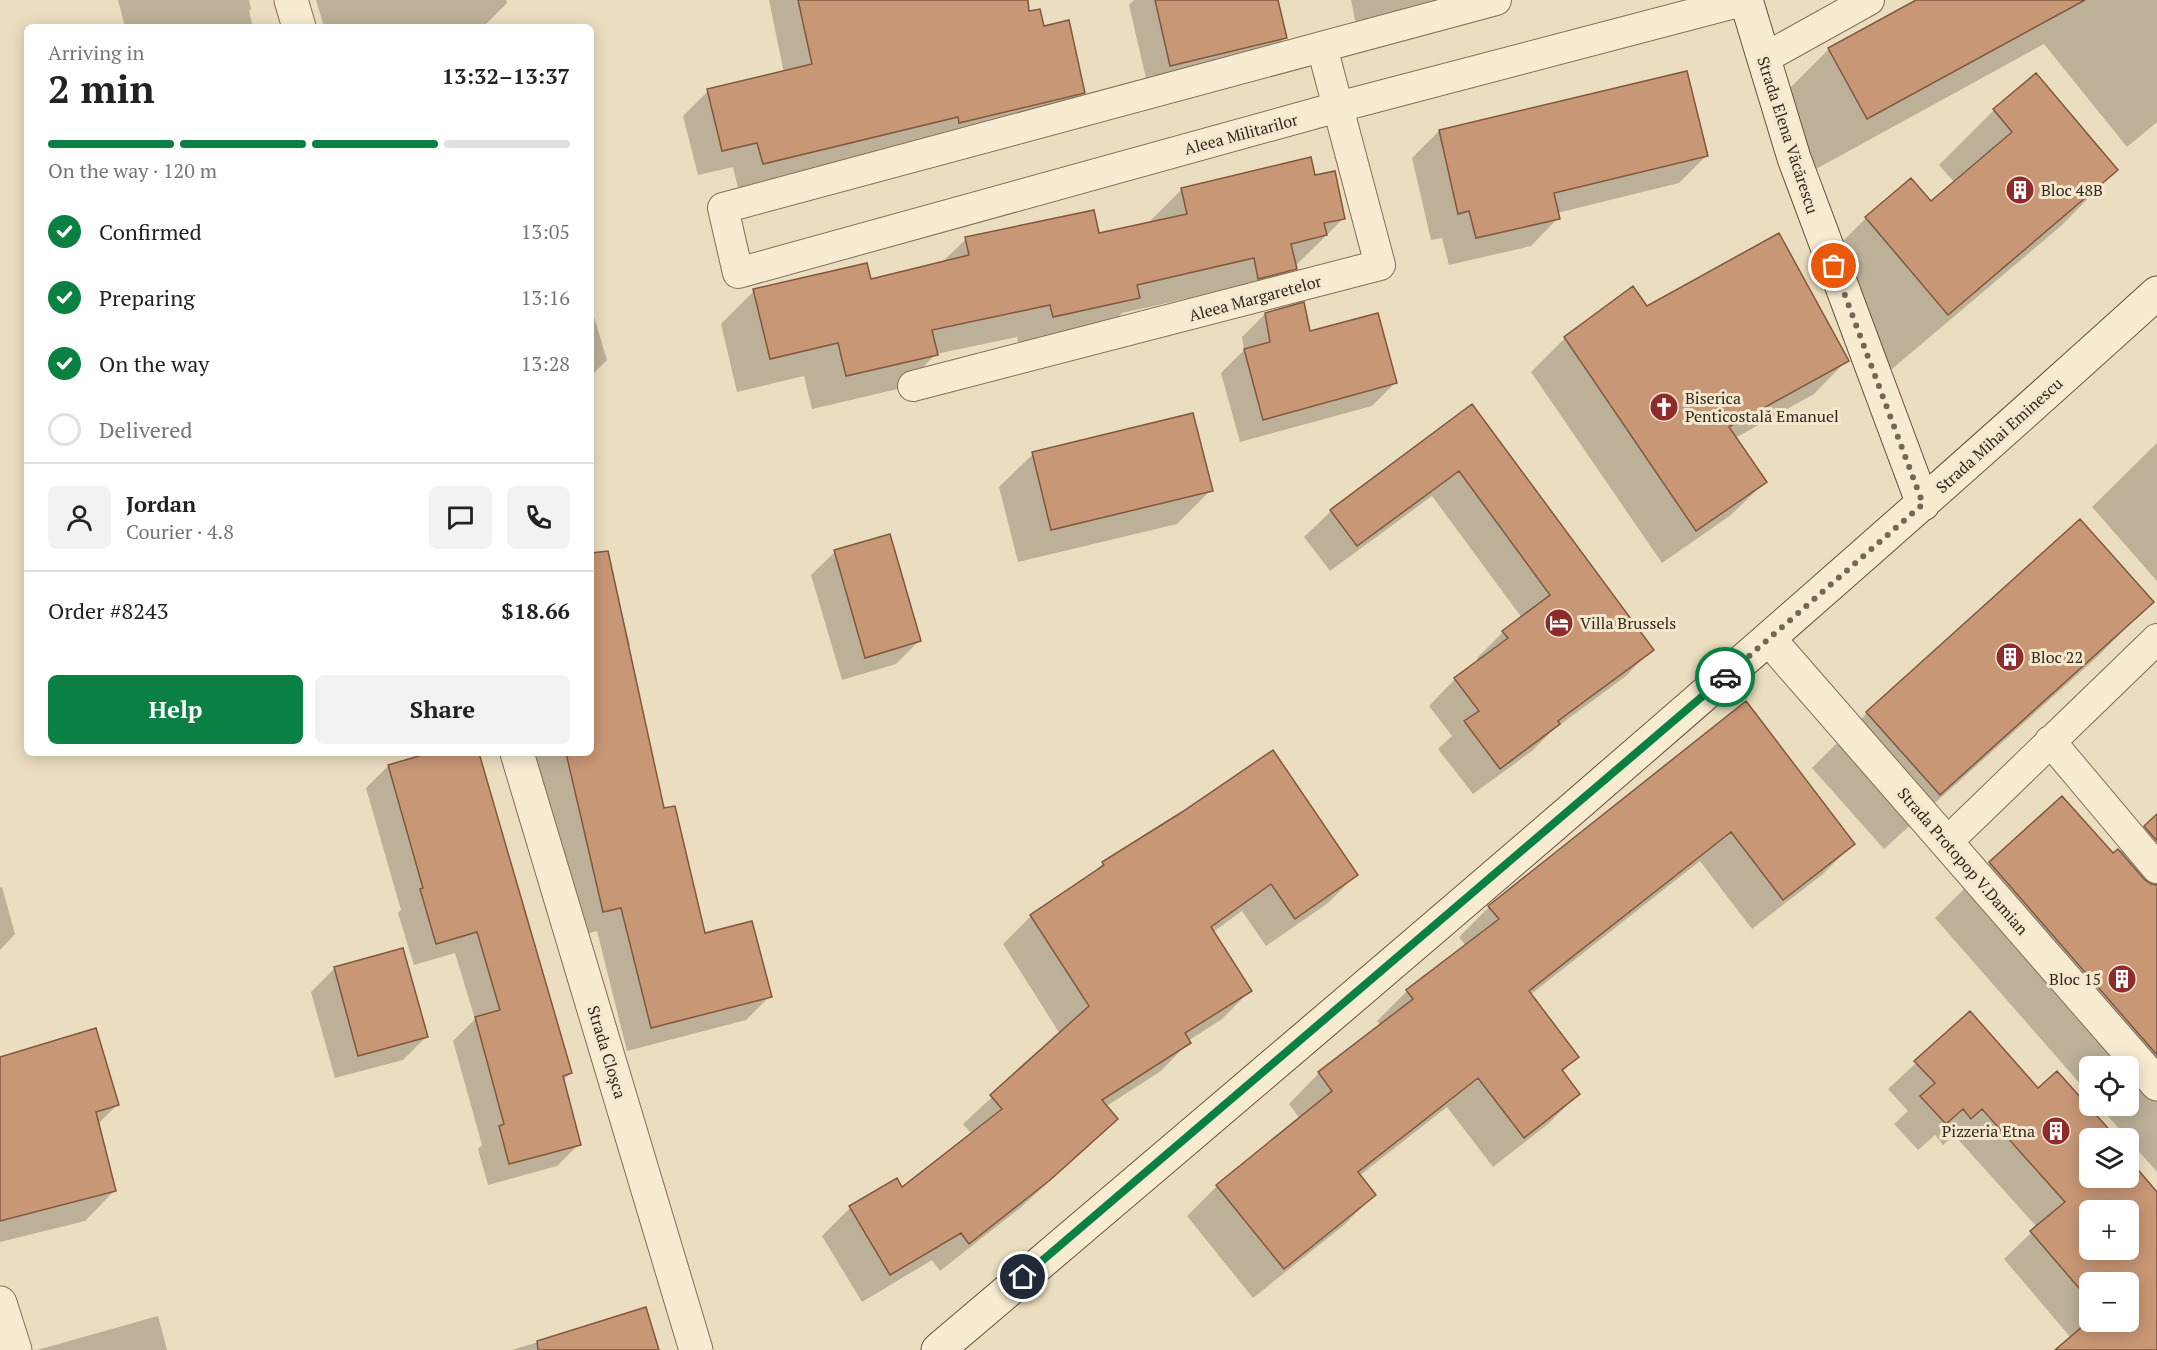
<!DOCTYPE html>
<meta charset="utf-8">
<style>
body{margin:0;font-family:"PT Serif",serif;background:#f2f2f2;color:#222;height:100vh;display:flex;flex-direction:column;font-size:22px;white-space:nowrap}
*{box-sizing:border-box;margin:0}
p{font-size:20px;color:#767676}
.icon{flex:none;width:33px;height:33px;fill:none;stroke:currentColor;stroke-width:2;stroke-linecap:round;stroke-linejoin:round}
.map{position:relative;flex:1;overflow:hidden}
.details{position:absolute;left:24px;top:24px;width:570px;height:732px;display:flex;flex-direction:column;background:#fff;border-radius:9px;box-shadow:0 3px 15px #0003}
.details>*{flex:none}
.buttons{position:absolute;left:2079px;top:1056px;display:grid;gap:12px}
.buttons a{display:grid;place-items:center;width:60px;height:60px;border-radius:9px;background:#fff;box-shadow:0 3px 15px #0003;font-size:30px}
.pin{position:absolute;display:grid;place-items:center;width:51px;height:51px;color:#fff;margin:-26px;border:3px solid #fff;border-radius:50%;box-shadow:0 2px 6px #0007}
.courier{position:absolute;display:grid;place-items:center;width:60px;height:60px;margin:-30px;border:4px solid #0b8043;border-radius:50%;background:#fff;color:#222;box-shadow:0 2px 8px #0007}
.headline em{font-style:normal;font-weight:700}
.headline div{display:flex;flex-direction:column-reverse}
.headline{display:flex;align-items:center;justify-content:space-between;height:102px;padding:0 24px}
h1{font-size:39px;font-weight:700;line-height:45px}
.bar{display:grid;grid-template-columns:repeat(4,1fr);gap:9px 6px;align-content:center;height:72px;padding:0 24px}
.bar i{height:8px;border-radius:4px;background:#e0e0e0}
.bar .on{background:#0b8043}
.bar p{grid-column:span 4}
.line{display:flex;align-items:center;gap:15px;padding:0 24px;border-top:2px solid #e0e0e0}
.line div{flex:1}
.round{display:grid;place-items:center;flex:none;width:63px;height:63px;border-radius:9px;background:#f2f2f2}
ol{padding:0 24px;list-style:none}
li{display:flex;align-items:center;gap:18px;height:66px}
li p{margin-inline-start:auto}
li .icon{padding:6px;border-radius:50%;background:#0b8043;color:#fff;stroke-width:4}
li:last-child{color:#767676}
li i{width:33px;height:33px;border:3px solid #e0e0e0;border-radius:50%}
.cta{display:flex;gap:12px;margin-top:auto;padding:12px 24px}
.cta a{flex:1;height:69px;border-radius:9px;background:#0b8043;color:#fff;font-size:24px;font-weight:700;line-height:69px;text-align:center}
.cta a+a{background:#f2f2f2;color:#222}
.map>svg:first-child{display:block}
</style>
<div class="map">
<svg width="2157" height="1350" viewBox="0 0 2157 1350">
<rect width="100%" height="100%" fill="#ebddbf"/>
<path fill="#0003" fill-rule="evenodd" d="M 118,0 L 249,0 L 251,9 L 249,11 L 253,27 L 125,27 Z
M 316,0 L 506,0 L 507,3 L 483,27 L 324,27 Z
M 769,0 L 877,0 L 1083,92 L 1059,117 L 933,141 L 738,188 L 733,167 L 698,175 L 683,116 L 708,91 L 784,73 Z
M 1134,0 L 1277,0 L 1285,38 L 1263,60 L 1148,87 L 1129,5 Z
M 1351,0 L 1496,0 L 1357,30 Z
M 1919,0 L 2157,0 L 2157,122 L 2127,147 L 2044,44 L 1816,169 L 1778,100 L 1829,49 Z
M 1994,110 L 2116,170 L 2062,225 L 1892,369 L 1811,273 L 1866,218 L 1911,181 L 1931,204 L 1955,183 L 1939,165 Z
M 1439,131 L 1707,155 L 1679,183 L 1557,213 L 1558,218 L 1531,246 L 1449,265 L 1442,238 L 1431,240 L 1412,158 Z
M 1314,177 L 1344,218 L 1295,266 L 1295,268 L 1262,302 L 1221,291 L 1122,313 L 1105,331 L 1019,349 L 1017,337 L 936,354 L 902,388 L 812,409 L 804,376 L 737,392 L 721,324 L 754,291 L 870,280 L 941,263 L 966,239 L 1098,234 L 1148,223 L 1182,189 Z
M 1632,288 L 1646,308 L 1847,360 L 1814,394 L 1735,438 L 1765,482 L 1731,515 L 1662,563 L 1531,372 L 1565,338 Z
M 591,307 L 607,360 L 591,376 Z
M 1265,314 L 1309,333 L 1395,383 L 1372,406 L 1240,442 L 1221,373 L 1244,350 L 1242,337 Z
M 1472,407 L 1652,649 L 1626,676 L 1553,730 L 1532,751 L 1473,794 L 1438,749 L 1452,736 L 1429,706 L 1455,679 L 1479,661 L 1477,658 L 1503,632 L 1522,618 L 1432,496 L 1330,571 L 1304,537 L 1331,511 Z
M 2157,443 L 2157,581 L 2092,507 Z
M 1033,454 L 1211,490 L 1177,524 L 1018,562 L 999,487 Z
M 2080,521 L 2152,602 L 2097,657 L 1884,849 L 1812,768 L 1867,713 Z
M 835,552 L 919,641 L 896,664 L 842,680 L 811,575 Z
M 612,573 L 630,645 L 628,647 L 663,810 L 704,935 L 770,996 L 746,1020 L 627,1051 L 597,931 L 579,936 L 530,753 L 591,753 L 591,578 Z
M 1746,703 L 1853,844 L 1823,874 L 1752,929 L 1700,861 L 1530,995 L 1577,1057 L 1562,1072 L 1578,1094 L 1548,1124 L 1493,1167 L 1447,1107 L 1359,1176 L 1374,1195 L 1344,1225 L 1253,1298 L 1187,1216 L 1217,1186 L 1300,1119 L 1289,1104 L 1319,1073 L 1381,1026 L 1377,1021 L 1407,991 L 1466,946 L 1459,937 L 1489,907 Z
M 434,753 L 477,753 L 571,1073 L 563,1080 L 579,1144 L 557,1166 L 488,1185 L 478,1149 L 482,1145 L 453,1041 L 475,1019 L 455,953 L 414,965 L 398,913 L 401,910 L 366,788 L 388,766 Z
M 2062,798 L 2113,855 L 2119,852 L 2157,816 L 2157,1172 L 2099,1106 L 2128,1106 L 2128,1066 L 2090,1066 L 2090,1095 L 1935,918 L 1990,863 Z
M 1103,863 L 1356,875 L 1328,903 L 1266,946 L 1242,911 L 1213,932 L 1250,991 L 1222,1019 L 1188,1041 L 1189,1042 L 1161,1071 L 1105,1107 L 1116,1119 L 1088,1147 L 1020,1208 L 940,1271 L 932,1260 L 862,1302 L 822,1236 L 850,1208 L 902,1189 L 972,1134 L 963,1124 L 1060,1034 L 1003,944 L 1031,916 L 1090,877 Z
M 2,887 L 15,934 L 0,950 L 0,888 Z
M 334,969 L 426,1037 L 403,1060 L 335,1078 L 311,992 Z
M 1970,1013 L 2038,1090 L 2112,1136 L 2110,1138 L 2090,1138 L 2090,1178 L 2128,1178 L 2157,1195 L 2157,1350 L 2057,1350 L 2071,1338 L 2004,1259 L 2037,1227 L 1954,1135 L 1943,1145 L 1935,1135 L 1918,1150 L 1894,1124 L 1908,1111 L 1888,1089 ZM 2090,1210 L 2128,1210 L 2128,1250 L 2090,1250 ZM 2090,1282 L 2128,1282 L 2128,1322 L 2090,1322 Z
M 0,1058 L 117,1105 L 98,1124 L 114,1191 L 85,1221 L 0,1242 Z
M 645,1309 L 658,1350 L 512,1350 Z
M 158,1316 L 167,1350 L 37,1350 Z"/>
<path fill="#c89776" stroke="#81583f" stroke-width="1.5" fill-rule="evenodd" d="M 798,0 L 1028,0 L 1029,11 L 1040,9 L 1044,26 L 1069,20 L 1085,93 L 959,123 L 958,117 L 763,164 L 757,143 L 722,151 L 707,89 L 812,64 Z
M 1155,0 L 1278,0 L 1287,38 L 1170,66 Z
M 1916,0 L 2085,0 L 1867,119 L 1828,48 Z
M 1687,71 L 1708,156 L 1554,193 L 1560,219 L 1476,238 L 1469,211 L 1458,214 L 1439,130 Z
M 2036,73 L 2118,170 L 1948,315 L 1865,217 L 1911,178 L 1931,201 L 2012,132 L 1993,109 Z
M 1311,157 L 1315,175 L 1335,171 L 1345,219 L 1324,223 L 1327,235 L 1291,244 L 1297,269 L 1258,279 L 1254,258 L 1137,285 L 1140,298 L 1053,317 L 1050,305 L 932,330 L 938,355 L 846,376 L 838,343 L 770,359 L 753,289 L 867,263 L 871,279 L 969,255 L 965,237 L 1094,210 L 1099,233 L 1187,214 L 1181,188 Z
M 1779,233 L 1849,361 L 1729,427 L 1767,482 L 1696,531 L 1564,337 L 1633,286 L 1647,306 Z
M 1304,302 L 1310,331 L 1378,313 L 1397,383 L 1263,420 L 1244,349 L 1270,342 L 1265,313 Z
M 1472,404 L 1654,650 L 1558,721 L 1560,724 L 1500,769 L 1464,721 L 1479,711 L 1454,678 L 1508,638 L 1502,631 L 1550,595 L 1459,471 L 1357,546 L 1330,510 Z
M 1193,413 L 1213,491 L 1051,530 L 1032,452 Z
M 2080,519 L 2154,602 L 1940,795 L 1866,712 Z
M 890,534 L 921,641 L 865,658 L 834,550 Z
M 608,551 L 664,808 L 675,806 L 705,933 L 752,921 L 772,997 L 651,1028 L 621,908 L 603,912 L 566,753 L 591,753 L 591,553 Z
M 1746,701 L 1855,844 L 1783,900 L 1731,832 L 1529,991 L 1579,1057 L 1562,1070 L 1580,1094 L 1524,1138 L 1478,1078 L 1358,1172 L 1376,1195 L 1284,1269 L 1216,1185 L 1332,1091 L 1318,1072 L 1413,999 L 1406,990 L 1499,919 L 1488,906 Z
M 1273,750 L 1358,875 L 1295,919 L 1271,884 L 1211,927 L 1252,991 L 1185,1033 L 1191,1043 L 1102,1100 L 1118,1119 L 1050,1180 L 969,1244 L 961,1233 L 890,1275 L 849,1206 L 897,1178 L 902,1187 L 1002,1109 L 990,1095 L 1089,1006 L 1030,915 L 1104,865 L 1102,862 L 1182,812 Z
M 429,753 L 479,753 L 572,1073 L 563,1076 L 581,1145 L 509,1164 L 499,1126 L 504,1124 L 475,1017 L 500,1010 L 477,932 L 436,944 L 420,889 L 423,888 L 388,765 Z
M 2062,796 L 2113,853 L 2118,849 L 2144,879 L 2151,884 L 2157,885 L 2157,1055 L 1989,862 Z
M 2157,814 L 2157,841 L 2144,826 Z
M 403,948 L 428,1037 L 358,1056 L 334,967 Z
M 1970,1011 L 2038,1088 L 2057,1071 L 2115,1136 L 2112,1138 L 2090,1138 L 2090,1178 L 2128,1178 L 2128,1158 L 2157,1192 L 2157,1350 L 2055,1350 L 2090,1320 L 2090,1322 L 2128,1322 L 2128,1282 L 2090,1282 L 2090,1301 L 2030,1231 L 2065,1202 L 1982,1109 L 1971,1119 L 1963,1109 L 1946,1124 L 1920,1096 L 1935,1083 L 1914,1061 ZM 2090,1210 L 2128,1210 L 2128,1250 L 2090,1250 Z
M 96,1028 L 119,1105 L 96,1112 L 116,1191 L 0,1221 L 0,1057 Z
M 646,1307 L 659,1350 L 538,1350 L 537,1341 Z"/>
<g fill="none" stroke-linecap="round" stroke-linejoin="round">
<g stroke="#836e58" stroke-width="32">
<path id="lane" d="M 1496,0 L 723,208 L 738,273 L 1338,107 L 1746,0
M 1763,59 L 1869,0
M 913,386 L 1380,265 L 1322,47
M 2050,741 L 2157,868
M 1947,842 L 2157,639"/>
</g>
<g stroke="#836e58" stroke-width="35">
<path id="street" d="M 291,0 L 299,27
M 1769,639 L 2157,1084
M 517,753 L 696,1350
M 0,1303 L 15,1350"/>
</g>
<g stroke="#65503c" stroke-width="35">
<path id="secondary" d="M 1746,0 L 1794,158 L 1923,504
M 938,1350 C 1348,1002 1759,654 2157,293"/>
</g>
<use href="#lane" stroke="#f7ebd2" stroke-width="30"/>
<use href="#street" stroke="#f7ebd2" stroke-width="33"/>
<use href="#secondary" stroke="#f7ebd2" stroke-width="33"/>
</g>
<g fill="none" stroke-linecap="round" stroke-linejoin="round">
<path stroke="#736755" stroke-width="6" stroke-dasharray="0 10.8" d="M 1725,677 L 1923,504 L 1834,266"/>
<path stroke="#0b8043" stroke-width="8" d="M 1023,1277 L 1725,677"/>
</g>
<defs>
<g id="building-disc" transform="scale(1.5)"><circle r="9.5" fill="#8f2b2d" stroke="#f3e8ce"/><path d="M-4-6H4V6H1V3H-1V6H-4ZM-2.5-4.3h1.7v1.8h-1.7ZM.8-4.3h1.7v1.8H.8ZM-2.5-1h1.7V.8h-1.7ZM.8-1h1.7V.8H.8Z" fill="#fff"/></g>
<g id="church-disc" transform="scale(1.5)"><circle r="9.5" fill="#8f2b2d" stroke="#f3e8ce"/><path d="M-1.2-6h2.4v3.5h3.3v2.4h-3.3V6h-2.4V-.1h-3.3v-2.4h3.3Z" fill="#fff"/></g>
<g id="hotel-disc" transform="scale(1.5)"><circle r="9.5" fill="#8f2b2d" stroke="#f3e8ce"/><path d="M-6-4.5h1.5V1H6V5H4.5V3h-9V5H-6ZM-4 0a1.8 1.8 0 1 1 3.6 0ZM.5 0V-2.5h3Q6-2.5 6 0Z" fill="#fff"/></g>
</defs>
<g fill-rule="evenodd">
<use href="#building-disc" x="2020" y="190"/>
<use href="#church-disc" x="1664" y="407"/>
<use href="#hotel-disc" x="1559" y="623"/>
<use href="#building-disc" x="2010" y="657"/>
<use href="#building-disc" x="2122" y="979"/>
<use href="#building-disc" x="2056" y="1131"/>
</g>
<g text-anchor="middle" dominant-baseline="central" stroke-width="6" stroke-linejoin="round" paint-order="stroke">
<g font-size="16" fill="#33271c" stroke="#f3e8ce">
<text transform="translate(1241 134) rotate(-15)">Aleea Militarilor</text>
<text transform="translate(1788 135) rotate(72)">Strada Elena Văcărescu</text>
<text transform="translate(1255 298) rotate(-15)">Aleea Margaretelor</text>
<text transform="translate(1999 435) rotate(-42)">Strada Mihai Eminescu</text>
<text transform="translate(1963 861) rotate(49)">Strada Protopop V.Damian</text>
<text transform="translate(607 1052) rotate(73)">Strada Cloșca</text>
</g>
<g font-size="16" fill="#33271c" stroke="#f3e8ce" text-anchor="start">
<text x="2041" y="190">Bloc 48B</text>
<text x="1685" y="398">Biserica<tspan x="1685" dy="18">Penticostală Emanuel</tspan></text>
<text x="1580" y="623">Villa Brussels</text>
<text x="2031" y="657">Bloc 22</text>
<text x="2101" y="979" text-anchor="end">Bloc 15</text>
<text x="2035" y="1131" text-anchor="end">Pizzeria Etna</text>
</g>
</g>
</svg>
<div class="buttons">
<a><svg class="icon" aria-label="locate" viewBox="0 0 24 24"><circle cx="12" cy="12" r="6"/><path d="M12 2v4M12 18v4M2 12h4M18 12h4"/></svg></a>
<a><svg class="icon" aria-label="layers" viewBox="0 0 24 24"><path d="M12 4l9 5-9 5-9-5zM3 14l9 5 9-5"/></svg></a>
<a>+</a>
<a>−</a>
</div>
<div class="pin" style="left:1834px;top:266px;background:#ea580c"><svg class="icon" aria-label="bag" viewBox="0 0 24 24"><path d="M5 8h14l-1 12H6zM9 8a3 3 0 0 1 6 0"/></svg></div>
<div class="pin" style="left:1023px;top:1277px;background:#1f2937"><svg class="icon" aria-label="home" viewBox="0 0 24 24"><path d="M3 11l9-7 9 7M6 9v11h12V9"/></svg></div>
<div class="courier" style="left:1725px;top:677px"><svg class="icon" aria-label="car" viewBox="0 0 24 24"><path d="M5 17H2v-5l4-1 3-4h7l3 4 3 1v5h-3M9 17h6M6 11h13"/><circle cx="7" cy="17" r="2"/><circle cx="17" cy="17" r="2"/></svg></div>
<section class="details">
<div class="headline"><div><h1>2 min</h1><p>Arriving in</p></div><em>13:32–13:37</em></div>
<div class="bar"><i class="on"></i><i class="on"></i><i class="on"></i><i></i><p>On the way · 120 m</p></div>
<ol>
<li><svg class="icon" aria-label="check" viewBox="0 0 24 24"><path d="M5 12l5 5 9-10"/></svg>Confirmed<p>13:05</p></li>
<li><svg class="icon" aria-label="check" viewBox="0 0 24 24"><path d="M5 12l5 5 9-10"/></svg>Preparing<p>13:16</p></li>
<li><svg class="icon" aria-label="check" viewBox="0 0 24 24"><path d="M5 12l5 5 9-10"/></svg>On the way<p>13:28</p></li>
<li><i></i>Delivered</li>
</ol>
<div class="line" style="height:108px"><a class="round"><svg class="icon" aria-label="person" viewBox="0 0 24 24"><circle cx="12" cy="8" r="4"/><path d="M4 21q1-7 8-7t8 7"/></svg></a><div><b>Jordan</b><p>Courier · 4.8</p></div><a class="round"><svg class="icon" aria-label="chat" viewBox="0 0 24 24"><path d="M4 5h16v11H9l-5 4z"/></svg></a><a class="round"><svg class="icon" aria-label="phone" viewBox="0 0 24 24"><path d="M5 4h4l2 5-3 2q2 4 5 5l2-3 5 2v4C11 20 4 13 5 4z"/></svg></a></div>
<div class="line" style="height:78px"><div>Order #8243</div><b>$18.66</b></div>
<div class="cta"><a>Help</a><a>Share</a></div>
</section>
</div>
